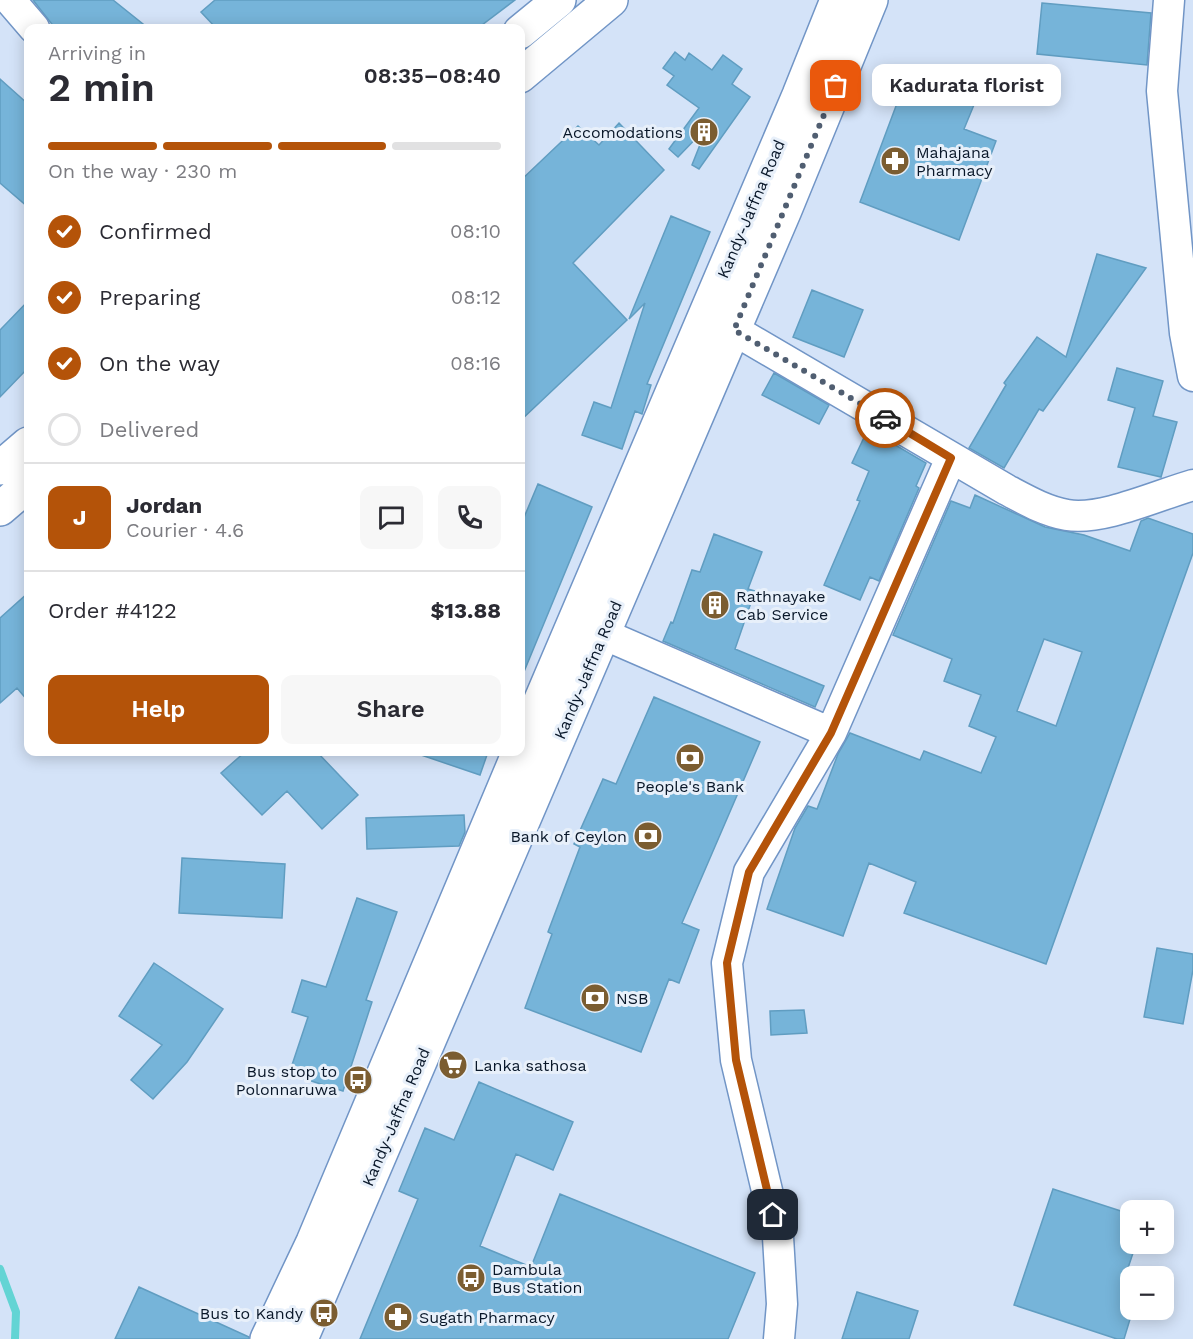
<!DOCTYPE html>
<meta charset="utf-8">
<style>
body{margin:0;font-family:"Work Sans",sans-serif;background:#f7f7f7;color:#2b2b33;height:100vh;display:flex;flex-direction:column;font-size:22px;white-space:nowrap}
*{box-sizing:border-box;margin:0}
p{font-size:20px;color:#7c7c81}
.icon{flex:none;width:33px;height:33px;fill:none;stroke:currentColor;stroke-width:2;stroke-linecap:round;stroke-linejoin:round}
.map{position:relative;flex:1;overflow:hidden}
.sheet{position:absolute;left:24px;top:24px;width:501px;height:732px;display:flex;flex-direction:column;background:#fff;border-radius:12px;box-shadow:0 3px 15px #0003}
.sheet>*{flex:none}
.tools{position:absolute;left:1120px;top:1200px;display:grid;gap:12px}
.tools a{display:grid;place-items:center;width:54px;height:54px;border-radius:12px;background:#fff;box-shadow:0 3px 15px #0003;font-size:30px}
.pin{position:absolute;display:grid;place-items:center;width:51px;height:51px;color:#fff;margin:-26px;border-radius:12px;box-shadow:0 3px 9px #0006}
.courier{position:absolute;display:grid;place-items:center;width:60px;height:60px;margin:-30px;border:4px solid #b45309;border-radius:50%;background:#fff;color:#222;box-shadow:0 2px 8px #0007}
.bubble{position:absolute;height:42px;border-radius:12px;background:#fff;box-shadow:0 3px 15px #0003;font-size:20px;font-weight:600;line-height:42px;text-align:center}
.head em{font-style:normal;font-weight:600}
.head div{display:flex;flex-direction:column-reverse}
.head{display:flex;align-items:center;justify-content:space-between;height:102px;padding:0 24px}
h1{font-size:39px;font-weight:600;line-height:45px}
.bar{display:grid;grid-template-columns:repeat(4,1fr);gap:9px 6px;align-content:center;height:72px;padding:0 24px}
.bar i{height:8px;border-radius:4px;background:#e1e1e2}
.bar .on{background:#b45309}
.bar p{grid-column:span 4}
.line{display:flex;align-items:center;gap:15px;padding:0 24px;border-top:2px solid #e1e1e2}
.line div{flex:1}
.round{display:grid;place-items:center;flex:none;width:63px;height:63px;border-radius:12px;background:#f7f7f7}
ol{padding:0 24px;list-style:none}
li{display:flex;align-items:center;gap:18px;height:66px}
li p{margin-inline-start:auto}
li .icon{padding:6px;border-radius:50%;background:#b45309;color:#fff;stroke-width:4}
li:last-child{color:#7c7c81}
li i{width:33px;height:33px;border:3px solid #e1e1e2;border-radius:50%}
.primary-button{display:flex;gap:12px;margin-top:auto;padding:12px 24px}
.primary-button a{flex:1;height:69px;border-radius:12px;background:#b45309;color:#fff;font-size:24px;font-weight:600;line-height:69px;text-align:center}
.primary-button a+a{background:#f7f7f7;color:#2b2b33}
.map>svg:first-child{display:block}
</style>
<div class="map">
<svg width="1193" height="1339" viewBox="0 0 1193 1339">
<rect width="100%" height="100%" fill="#d4e3f8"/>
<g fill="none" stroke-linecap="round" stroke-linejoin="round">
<path stroke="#63d4d4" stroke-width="8" d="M 0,1269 L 16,1312 L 15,1339"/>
</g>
<path fill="#76b4d9" stroke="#609dc1" stroke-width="1.5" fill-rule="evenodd" d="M 33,0 L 113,0 L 148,28 L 55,28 Z
M 215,0 L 515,0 L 478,28 L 216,28 L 201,12 Z
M 1042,3 L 1151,13 L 1147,65 L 1037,54 Z
M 675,52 L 685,60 L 689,53 L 712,70 L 723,55 L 742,69 L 732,84 L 750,97 L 699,169 L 692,165 L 707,127 L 678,157 L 669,149 L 699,108 L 667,85 L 674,76 L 663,68 Z
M 908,74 L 976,100 L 964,129 L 996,141 L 959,240 L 860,202 Z
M 0,79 L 28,104 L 28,207 L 0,183 Z
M 619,123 L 664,170 L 573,263 L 627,320 L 520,421 L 520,181 L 578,126 L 599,145 Z
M 671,216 L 710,232 L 647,384 L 651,385 L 642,414 L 635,411 L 622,449 L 582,435 L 594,402 L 611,408 L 645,303 L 629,319 Z
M 1097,254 L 1146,268 L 1043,411 L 1039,409 L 1004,468 L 969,448 L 1006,385 L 1004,383 L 1037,337 L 1066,357 Z
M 812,290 L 863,310 L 844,357 L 793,337 Z
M 28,301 L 28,368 L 0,397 L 0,330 Z
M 1117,368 L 1163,381 L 1153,416 L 1177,422 L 1161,477 L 1118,467 L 1135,408 L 1108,400 Z
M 774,373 L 829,405 L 819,424 L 762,395 Z
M 868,429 L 926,463 L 916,486 L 919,488 L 879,581 L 870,577 L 860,600 L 824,585 L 860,501 L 857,500 L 869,471 L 852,463 Z
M 538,484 L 592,507 L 521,679 L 520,527 Z
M 975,495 L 1045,527 L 1084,535 L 1130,551 L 1141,521 L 1148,518 L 1193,534 L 1193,553 L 1046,964 L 904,913 L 916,882 L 869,863 L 843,936 L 767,909 L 795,828 L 808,806 L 817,809 L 838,754 L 850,733 L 920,760 L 924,751 L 981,773 L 996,737 L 969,726 L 981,695 L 944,681 L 952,659 L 893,635 L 951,501 L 970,508 ZM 1044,639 L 1082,652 L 1056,726 L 1017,711 Z
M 714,534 L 762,552 L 748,589 L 755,591 L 735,649 L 824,686 L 815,707 L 663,641 L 671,622 L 673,623 L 692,570 L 700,572 Z
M 28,593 L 28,701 L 17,688 L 0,703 L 0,618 Z
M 654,697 L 760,742 L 682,923 L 699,930 L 679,983 L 669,979 L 641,1052 L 525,1008 L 552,934 L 548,932 L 580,847 L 574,844 L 603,779 L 616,784 Z
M 245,752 L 317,752 L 358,795 L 322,829 L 287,791 L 262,815 L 221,773 Z
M 421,752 L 488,752 L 480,775 L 421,755 Z
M 464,815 L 465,832 L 459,846 L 367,849 L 366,818 Z
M 182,858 L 285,864 L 282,918 L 179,913 Z
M 357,898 L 397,912 L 366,1000 L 372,1002 L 343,1091 L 289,1074 L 308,1017 L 292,1012 L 302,980 L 326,987 Z
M 1157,948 L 1193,954 L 1193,970 L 1183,1024 L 1144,1017 Z
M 154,963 L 223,1009 L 187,1062 L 153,1099 L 131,1080 L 162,1045 L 119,1016 Z
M 804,1010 L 807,1033 L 771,1035 L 770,1011 Z
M 479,1082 L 573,1122 L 553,1170 L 516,1154 L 480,1246 L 531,1267 L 560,1194 L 755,1273 L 728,1339 L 360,1339 L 418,1199 L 399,1191 L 425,1128 L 454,1140 Z
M 1053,1189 L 1127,1213 L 1122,1227 L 1131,1230 L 1131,1244 L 1136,1244 L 1124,1280 L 1131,1282 L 1131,1316 L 1124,1339 L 1117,1339 L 1014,1305 Z
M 139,1287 L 249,1337 L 249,1339 L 115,1339 Z
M 857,1292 L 918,1311 L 909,1339 L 842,1339 Z"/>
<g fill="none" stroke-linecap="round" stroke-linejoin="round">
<g stroke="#7195c6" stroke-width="33">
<path id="minor" d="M 10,0 L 34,28
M 1169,0 L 1162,91 L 1185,333 L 1193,376
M 734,330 L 1007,490 C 1026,500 1045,511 1067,515 C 1102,521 1158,495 1193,485
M 580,624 L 831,733
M 779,1339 L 782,1304 L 778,1237 L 736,1060 L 727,963 L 749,872 L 831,733 L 951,458"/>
</g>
<g stroke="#7195c6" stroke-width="36">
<path id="trunk" d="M 520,32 L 559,0
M 520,76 L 611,0
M 0,468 L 28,444
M 0,509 L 28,485
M 520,749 L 799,95 L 837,0
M 267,1339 L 313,1242 L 519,752
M 301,1339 L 785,210 L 871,0"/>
</g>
<use href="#minor" stroke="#fff" stroke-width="30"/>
<use href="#trunk" stroke="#fff" stroke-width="33"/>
</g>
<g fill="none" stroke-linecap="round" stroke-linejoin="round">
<path stroke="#505e71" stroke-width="6" stroke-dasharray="0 10.8" d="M 836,86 L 734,330 L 885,418"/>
<path stroke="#b45309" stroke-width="8" d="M 773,1215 L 736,1060 L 727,963 L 749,872 L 831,733 L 951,458 L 885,418"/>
</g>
<defs>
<g id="building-disc" transform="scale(1.5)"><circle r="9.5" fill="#7b5d31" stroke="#e8f0fa"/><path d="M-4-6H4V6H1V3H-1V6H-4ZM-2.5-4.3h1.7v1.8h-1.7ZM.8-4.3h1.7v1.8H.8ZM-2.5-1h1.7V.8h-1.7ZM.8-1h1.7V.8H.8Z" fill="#fff"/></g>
<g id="pharmacy-disc" transform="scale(1.5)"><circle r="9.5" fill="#7b5d31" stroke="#e8f0fa"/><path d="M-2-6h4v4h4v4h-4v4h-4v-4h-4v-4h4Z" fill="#fff"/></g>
<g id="bank-disc" transform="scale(1.5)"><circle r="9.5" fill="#7b5d31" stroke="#e8f0fa"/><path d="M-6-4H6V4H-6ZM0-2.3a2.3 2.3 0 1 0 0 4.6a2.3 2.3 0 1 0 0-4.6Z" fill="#fff"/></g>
<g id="supermarket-disc" transform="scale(1.5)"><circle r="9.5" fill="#7b5d31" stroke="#e8f0fa"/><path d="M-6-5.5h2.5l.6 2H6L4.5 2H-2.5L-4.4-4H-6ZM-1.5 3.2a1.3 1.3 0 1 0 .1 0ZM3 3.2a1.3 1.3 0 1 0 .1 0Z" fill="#fff"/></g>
<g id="bus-disc" transform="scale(1.5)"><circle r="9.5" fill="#7b5d31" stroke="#e8f0fa"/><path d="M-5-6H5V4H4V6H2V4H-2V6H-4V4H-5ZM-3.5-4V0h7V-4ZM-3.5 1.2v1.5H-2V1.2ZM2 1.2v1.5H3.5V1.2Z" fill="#fff"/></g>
</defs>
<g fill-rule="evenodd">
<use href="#building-disc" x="704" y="132"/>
<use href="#pharmacy-disc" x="895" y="161"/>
<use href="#building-disc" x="715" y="605"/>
<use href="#bank-disc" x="690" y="758"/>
<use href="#bank-disc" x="648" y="836"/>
<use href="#bank-disc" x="595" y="998"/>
<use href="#supermarket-disc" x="453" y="1065"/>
<use href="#bus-disc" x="358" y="1080"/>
<use href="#bus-disc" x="471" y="1278"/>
<use href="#bus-disc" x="324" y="1313"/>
<use href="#pharmacy-disc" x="398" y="1317"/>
</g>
<g text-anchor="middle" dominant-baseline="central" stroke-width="6" stroke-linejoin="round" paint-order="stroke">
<g font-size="16" fill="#091729" stroke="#e8f0fa" text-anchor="start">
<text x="683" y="132" text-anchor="end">Accomodations</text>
<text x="916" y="152">Mahajana<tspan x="916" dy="18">Pharmacy</tspan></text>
<text x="736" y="596">Rathnayake<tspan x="736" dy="18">Cab Service</tspan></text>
<text x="690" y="786" text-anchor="middle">People's Bank</text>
<text x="627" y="836" text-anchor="end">Bank of Ceylon</text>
<text x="616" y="998">NSB</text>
<text x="474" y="1065">Lanka sathosa</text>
<text x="337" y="1071" text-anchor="end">Bus stop to<tspan x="337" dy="18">Polonnaruwa</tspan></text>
<text x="492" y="1269">Dambula<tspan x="492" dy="18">Bus Station</tspan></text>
<text x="303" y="1313" text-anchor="end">Bus to Kandy</text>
<text x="419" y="1317">Sugath Pharmacy</text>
</g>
<g font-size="16" fill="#091729" stroke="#e8f0fa">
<text transform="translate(751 209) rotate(-67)">Kandy-Jaffna Road</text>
<text transform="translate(588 670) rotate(-67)">Kandy-Jaffna Road</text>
<text transform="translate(396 1117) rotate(-67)">Kandy-Jaffna Road</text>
</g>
</g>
</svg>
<div class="tools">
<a>+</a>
<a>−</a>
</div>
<div class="pin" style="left:836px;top:86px;background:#ea580c"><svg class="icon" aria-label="bag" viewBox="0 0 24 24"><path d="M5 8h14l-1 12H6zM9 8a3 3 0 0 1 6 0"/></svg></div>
<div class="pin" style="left:773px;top:1215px;background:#1f2937"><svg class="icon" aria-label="home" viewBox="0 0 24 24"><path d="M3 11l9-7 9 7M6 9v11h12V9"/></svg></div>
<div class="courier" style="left:885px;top:418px"><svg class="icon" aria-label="car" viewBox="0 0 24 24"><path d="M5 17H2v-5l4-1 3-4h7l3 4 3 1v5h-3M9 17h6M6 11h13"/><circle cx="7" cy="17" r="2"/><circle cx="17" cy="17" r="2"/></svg></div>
<div class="bubble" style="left:872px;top:64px;width:189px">Kadurata florist</div>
<section class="sheet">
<div class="head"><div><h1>2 min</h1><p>Arriving in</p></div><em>08:35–08:40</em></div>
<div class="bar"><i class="on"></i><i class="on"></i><i class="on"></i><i></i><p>On the way · 230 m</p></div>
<ol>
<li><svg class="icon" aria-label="check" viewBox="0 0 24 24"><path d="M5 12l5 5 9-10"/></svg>Confirmed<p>08:10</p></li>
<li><svg class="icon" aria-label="check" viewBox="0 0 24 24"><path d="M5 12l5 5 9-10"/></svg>Preparing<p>08:12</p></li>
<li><svg class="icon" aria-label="check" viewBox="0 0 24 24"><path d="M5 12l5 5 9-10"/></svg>On the way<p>08:16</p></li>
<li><i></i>Delivered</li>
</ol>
<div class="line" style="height:108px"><b class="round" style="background:#b45309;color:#fff">J</b><div><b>Jordan</b><p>Courier · 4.6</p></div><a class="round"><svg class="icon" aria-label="chat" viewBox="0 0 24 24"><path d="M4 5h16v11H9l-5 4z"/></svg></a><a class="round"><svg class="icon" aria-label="phone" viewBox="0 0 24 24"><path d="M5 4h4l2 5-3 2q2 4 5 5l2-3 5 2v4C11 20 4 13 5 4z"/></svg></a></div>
<div class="line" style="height:78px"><div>Order #4122</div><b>$13.88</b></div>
<div class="primary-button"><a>Help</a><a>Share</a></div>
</section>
</div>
